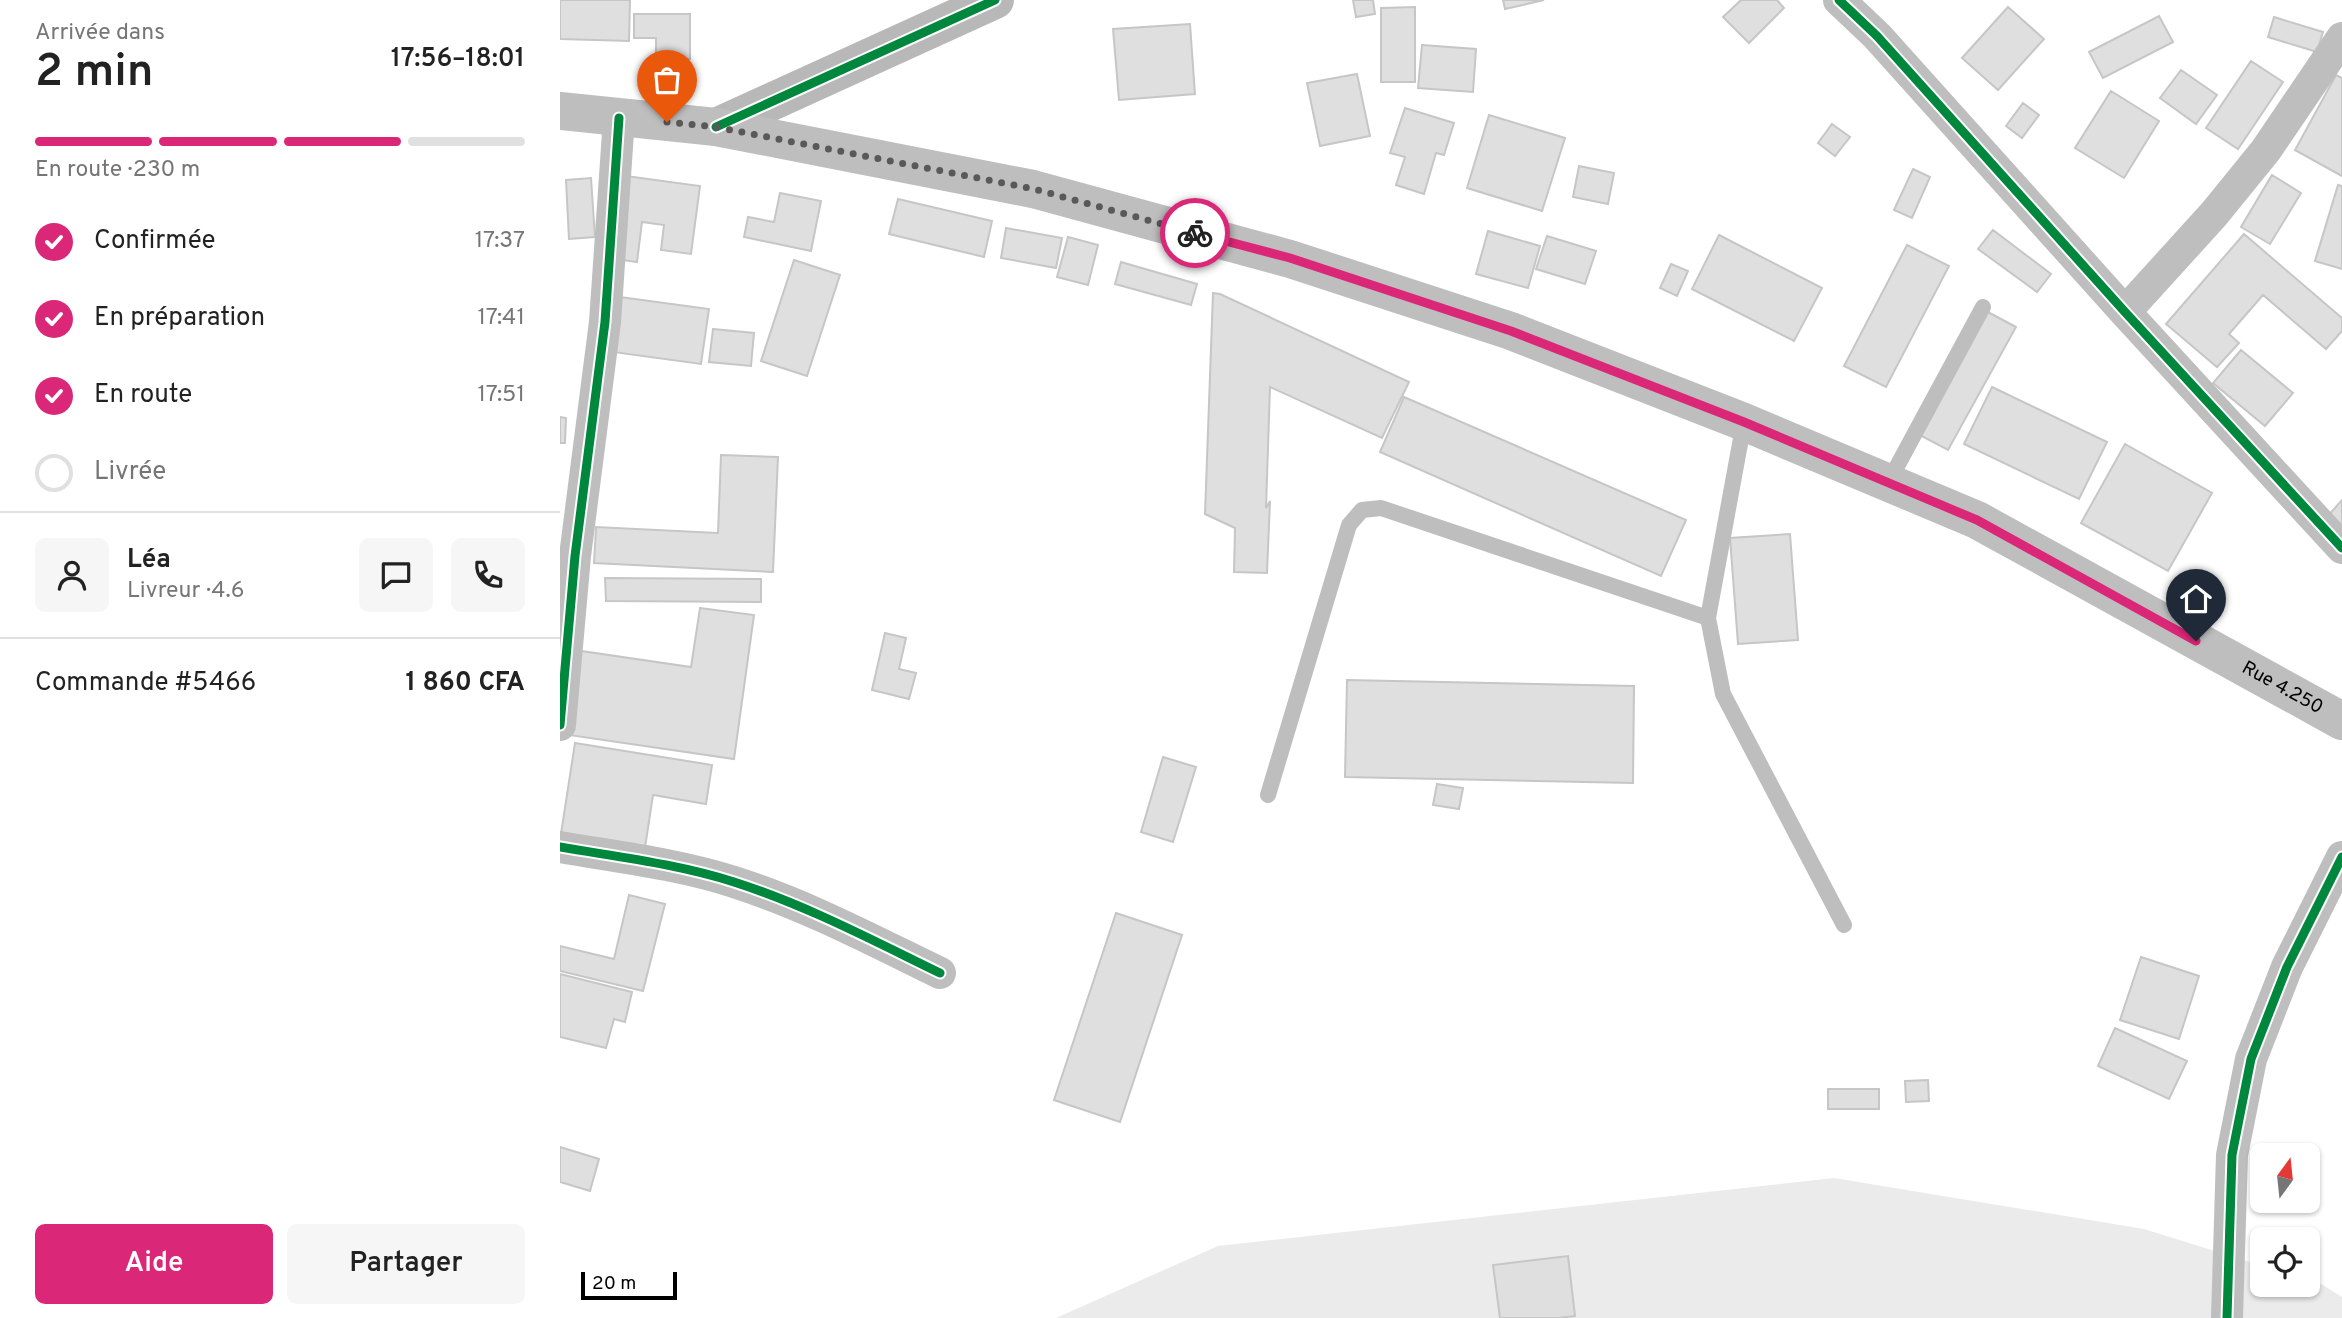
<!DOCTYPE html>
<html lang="fr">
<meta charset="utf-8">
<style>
body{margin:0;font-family:Overpass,sans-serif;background:#f6f6f6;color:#222;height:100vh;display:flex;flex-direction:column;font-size:26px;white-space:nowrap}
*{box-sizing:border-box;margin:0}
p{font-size:23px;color:#767676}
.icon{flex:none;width:38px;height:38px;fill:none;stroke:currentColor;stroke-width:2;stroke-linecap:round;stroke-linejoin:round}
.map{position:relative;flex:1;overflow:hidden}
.details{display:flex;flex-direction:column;background:#fff;width:560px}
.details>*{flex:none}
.needle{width:46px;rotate:15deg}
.fabs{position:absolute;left:1690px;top:1143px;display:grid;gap:14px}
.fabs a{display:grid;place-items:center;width:70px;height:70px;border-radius:10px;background:#fff;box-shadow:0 2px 5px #0004;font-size:35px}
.scale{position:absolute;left:21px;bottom:18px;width:96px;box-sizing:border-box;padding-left:7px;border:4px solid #000;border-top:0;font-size:19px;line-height:24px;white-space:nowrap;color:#000;-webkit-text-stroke:5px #fff;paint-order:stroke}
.pin{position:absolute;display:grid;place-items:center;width:60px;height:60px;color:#fff;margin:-72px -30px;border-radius:50% 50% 50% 0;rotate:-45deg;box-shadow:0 0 7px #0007}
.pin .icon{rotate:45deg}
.courier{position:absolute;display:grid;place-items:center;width:70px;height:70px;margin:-35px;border:5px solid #db2777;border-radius:50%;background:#fff;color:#222;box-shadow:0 2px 9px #0007}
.overview em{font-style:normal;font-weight:600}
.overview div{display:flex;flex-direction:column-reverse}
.overview{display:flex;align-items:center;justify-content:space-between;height:119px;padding:0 35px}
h1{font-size:46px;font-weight:600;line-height:52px}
.bar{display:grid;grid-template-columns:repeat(4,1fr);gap:10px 7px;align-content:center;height:84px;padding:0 35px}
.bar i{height:9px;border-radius:5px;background:#e0e0e0}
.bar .active{background:#db2777}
.bar p{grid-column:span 4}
.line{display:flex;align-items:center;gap:18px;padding:0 35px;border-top:2px solid #e0e0e0}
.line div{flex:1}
.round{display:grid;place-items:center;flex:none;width:74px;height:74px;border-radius:10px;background:#f6f6f6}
ol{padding:0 35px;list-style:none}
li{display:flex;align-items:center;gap:21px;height:77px}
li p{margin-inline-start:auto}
li .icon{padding:7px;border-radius:50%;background:#db2777;color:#fff;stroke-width:4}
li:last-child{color:#767676}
li i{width:38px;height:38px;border:4px solid #e0e0e0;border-radius:50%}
.button{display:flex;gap:14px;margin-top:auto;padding:14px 35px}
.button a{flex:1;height:80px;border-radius:10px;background:#db2777;color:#fff;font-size:28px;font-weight:600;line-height:80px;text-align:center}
.button a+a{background:#f6f6f6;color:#222}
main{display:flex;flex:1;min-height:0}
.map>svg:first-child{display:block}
</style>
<main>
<section class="details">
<div class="overview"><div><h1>2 min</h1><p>Arrivée dans</p></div><em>17:56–18:01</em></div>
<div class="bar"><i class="active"></i><i class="active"></i><i class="active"></i><i></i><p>En route · 230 m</p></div>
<ol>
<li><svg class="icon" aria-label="check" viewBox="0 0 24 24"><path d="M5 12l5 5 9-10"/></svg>Confirmée<p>17:37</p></li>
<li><svg class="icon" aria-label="check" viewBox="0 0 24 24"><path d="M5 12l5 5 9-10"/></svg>En préparation<p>17:41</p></li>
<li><svg class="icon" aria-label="check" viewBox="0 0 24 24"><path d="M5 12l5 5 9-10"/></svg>En route<p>17:51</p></li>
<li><i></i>Livrée</li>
</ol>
<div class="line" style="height:126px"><a class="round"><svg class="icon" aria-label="person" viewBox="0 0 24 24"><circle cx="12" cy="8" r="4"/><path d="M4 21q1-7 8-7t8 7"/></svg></a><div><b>Léa</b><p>Livreur · 4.6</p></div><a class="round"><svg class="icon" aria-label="chat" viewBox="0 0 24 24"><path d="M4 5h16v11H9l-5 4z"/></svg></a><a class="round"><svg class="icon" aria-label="phone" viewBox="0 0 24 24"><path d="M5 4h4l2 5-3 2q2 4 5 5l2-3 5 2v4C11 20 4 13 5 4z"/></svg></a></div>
<div class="line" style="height:91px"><div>Commande #5466</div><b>1 860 CFA</b></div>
<div class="button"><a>Aide</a><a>Partager</a></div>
</section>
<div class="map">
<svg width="1782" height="1318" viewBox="0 0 1782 1318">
<rect width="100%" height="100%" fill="#fff"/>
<path fill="#ebebeb" d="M 1274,1178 L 1584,1229 L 1703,1266 L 1703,1284 L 1748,1284 L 1748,1280 L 1763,1285 L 1782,1297 L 1782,1318 L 496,1318 L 658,1246 Z"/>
<path fill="#dfdfdf" stroke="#c6c6c6" stroke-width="2" d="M 0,0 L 70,0 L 69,41 L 0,39 Z
M 793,0 L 813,0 L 815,14 L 796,17 Z
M 943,0 L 984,0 L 945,9 Z
M 1181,0 L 1217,0 L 1224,8 L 1189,43 L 1163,17 Z
M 855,7 L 855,82 L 821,82 L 821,8 Z
M 1448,7 L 1484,39 L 1438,90 L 1402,58 Z
M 74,14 L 130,14 L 130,59 L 96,59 L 96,38 L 74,38 Z
M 1599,16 L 1613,42 L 1543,78 L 1529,52 Z
M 1714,17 L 1763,32 L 1757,52 L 1708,37 Z
M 630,24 L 635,94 L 559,100 L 553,29 Z
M 862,45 L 916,49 L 913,92 L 858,88 Z
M 1691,61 L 1723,82 L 1678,149 L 1646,128 Z
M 1621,70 L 1657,95 L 1636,124 L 1600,98 Z
M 797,74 L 810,136 L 760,146 L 747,83 Z
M 1776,75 L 1782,78 L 1782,176 L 1735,150 Z
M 1551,91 L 1599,121 L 1564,178 L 1515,148 Z
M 1463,103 L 1479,115 L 1462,138 L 1446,126 Z
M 845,108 L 894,123 L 884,155 L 876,153 L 864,194 L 836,185 L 845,157 L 830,153 Z
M 929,115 L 1005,138 L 982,211 L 907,188 Z
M 1272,124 L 1290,137 L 1275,156 L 1258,143 Z
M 1019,166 L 1054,173 L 1048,204 L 1013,197 Z
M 1353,169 L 1370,177 L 1352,218 L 1334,210 Z
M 1712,175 L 1741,193 L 1710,244 L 1681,227 Z
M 66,176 L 140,186 L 131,254 L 101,250 L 104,225 L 82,222 L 77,262 L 55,259 Z
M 31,178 L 35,237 L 9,239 L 6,180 Z
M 1778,185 L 1782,186 L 1782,269 L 1755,261 Z
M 220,193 L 261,201 L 251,251 L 184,237 L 188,217 L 214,222 Z
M 338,199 L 432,221 L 424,257 L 329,234 Z
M 446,228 L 502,238 L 496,268 L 441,258 Z
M 1433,230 L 1491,274 L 1477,292 L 1418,249 Z
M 928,231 L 980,246 L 968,288 L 916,274 Z
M 1684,234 L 1782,318 L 1782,331 L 1766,349 L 1703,295 L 1669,334 L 1679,343 L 1657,367 L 1606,324 Z
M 1159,235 L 1262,288 L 1234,341 L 1132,289 Z
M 987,236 L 1036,251 L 1025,284 L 976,269 Z
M 508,237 L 538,245 L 528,285 L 497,277 Z
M 1347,245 L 1389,266 L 1326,387 L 1284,366 Z
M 234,260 L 280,275 L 247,376 L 201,361 Z
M 561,262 L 637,284 L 631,305 L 555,284 Z
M 1111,264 L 1128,271 L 1117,296 L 1100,288 Z
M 653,293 L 660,294 L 849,382 L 822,438 L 710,387 L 706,508 L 710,501 L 707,573 L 674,572 L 675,528 L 645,514 Z
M 60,297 L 149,309 L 141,364 L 53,352 Z
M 1424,310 L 1456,327 L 1388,450 L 1356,433 Z
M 153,329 L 194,333 L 191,366 L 149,362 Z
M 1681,350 L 1733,393 L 1705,426 L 1653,383 Z
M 1432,387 L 1547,442 L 1519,499 L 1404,444 Z
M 844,397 L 1126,520 L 1101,576 L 820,452 Z
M 0,417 L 6,418 L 5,443 L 0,443 Z
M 1565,444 L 1652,493 L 1608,571 L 1521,523 Z
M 161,455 L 218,457 L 213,572 L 34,563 L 36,527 L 158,533 Z
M 1782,500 L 1782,531 L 1766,518 Z
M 1230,534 L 1238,640 L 1178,644 L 1170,538 Z
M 45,578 L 201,579 L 201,602 L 46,601 Z
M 140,608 L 194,615 L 174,759 L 9,735 L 21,651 L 131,667 Z
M 325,633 L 346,638 L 339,669 L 356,673 L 349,699 L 312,690 Z
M 787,680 L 1074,686 L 1073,783 L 785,777 Z
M 15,743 L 152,765 L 146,804 L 93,795 L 84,854 L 0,840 Z
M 603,757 L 636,767 L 613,842 L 581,832 Z
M 877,784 L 903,788 L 899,809 L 873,805 Z
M 69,895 L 105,904 L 83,991 L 0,971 L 0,946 L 54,959 Z
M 556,913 L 622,935 L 560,1122 L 494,1100 Z
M 1581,957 L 1639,976 L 1619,1039 L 1560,1020 Z
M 0,974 L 72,992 L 65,1022 L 54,1019 L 46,1048 L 0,1037 Z
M 1555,1028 L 1627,1061 L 1609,1099 L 1538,1066 Z
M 1368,1080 L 1369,1101 L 1346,1102 L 1345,1081 Z
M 1268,1089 L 1319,1089 L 1319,1109 L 1268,1109 Z
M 0,1147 L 39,1159 L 30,1191 L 0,1182 Z
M 1008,1256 L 1015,1316 L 998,1318 L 940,1318 L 933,1265 Z"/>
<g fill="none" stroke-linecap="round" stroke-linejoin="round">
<path stroke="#bebebe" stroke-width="16" d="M 1184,422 L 1148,618 L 1163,694 L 1284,925
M 1328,483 L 1423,307
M 708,795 L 789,525 L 802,510 L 821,508 L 1148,618"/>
<path stroke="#bebebe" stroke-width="32" d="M 1279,0 L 1317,36 L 1565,312 L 1782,548
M 1565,312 L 1654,214 L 1706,150 L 1782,38
M 0,725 L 15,556 L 45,322 L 59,118
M 0,847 C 58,857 118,864 174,882 C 246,905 312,940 380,973
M 1667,1318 L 1672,1155 L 1691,1059 L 1727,967 L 1782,857"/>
<path stroke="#b8b8b8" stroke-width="38" d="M 156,127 L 435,0"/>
<path stroke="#bebebe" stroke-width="38" id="s1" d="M 0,111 L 156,127 L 473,189 L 730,259 L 951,331 L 1184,422 L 1417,520 L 1782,721"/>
<g stroke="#fff" stroke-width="13">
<path id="cycleway" d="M 1279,0 L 1317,36 L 1565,312 L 1782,548
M 156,127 L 435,0
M 0,725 L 15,556 L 45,322 L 59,118
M 0,847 C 58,857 118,864 174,882 C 246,905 312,940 380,973
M 1667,1318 L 1672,1155 L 1691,1059 L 1727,967 L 1782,857"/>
</g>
<use href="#cycleway" stroke="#00873e" stroke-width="9"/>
</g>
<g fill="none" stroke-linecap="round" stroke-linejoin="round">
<path stroke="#595959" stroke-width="7" stroke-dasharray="0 12.6" d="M 107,122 L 156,127 L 474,189 L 635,233"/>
<path stroke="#db2777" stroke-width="9" d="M 635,233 L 730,258 L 951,331 L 1184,422 L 1417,520 L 1636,641"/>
</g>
<g text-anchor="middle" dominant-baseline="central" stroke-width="6" stroke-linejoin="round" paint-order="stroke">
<g font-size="19" fill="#000" stroke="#fff">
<text stroke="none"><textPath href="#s1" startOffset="1830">Rue 4.250</textPath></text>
</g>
</g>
</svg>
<div class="fabs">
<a><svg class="needle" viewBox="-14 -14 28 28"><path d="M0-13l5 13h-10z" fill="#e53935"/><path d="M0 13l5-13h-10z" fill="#767676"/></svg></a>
<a><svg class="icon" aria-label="locate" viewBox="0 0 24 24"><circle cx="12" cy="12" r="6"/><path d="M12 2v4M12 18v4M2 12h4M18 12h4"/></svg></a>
</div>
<div class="scale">20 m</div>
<div class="pin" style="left:107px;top:122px;background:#ea580c"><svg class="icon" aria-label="bag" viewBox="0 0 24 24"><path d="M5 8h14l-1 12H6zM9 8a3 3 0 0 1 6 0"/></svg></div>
<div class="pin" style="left:1636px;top:641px;background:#1f2937"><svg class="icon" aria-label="home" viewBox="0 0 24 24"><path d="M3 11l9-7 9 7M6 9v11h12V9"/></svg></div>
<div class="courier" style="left:635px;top:233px"><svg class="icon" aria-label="bike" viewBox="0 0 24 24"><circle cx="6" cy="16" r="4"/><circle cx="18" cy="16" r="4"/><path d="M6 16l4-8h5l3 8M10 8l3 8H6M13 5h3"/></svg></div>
</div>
</main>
